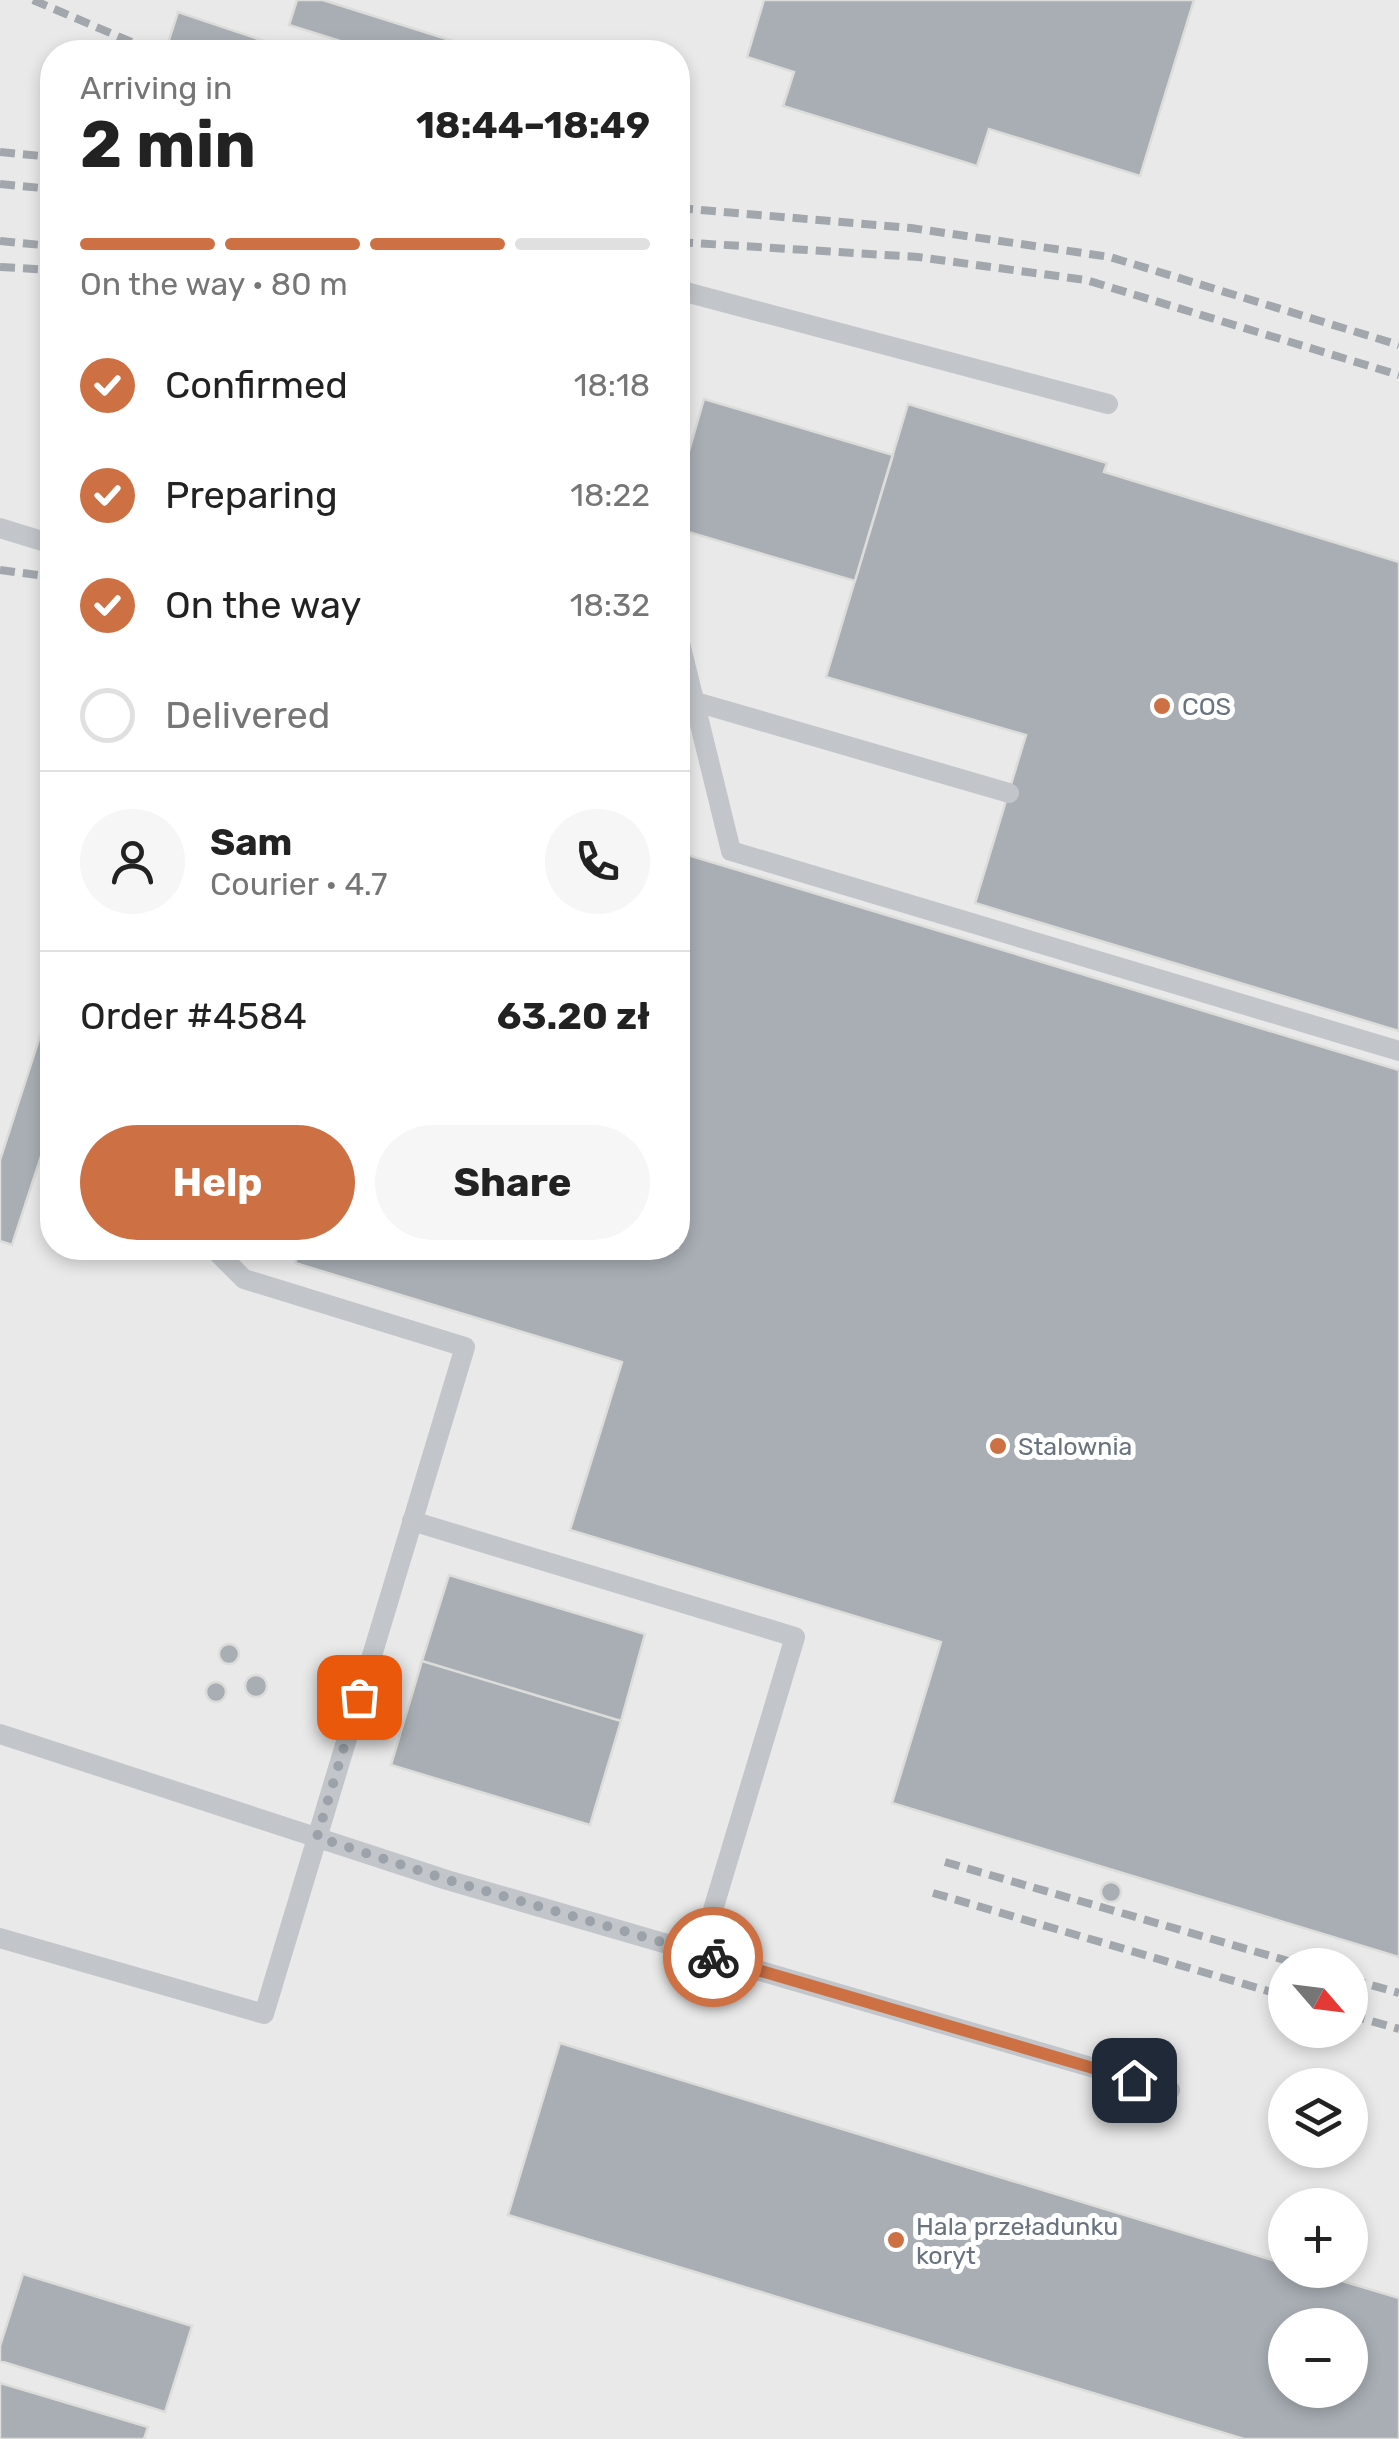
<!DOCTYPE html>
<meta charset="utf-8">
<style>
body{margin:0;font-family:Rubik,sans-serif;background:#f6f6f6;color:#222;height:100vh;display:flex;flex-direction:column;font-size:38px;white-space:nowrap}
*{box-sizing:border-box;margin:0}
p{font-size:32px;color:#767676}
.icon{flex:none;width:55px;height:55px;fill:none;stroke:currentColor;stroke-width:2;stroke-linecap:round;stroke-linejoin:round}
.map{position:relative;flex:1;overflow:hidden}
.drawer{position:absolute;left:40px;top:40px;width:650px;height:1220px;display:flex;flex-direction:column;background:#fff;border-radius:40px;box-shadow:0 5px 15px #0003}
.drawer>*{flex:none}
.needle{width:65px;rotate:118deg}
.buttons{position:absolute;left:1268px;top:1948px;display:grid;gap:20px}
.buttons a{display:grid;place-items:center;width:100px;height:100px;border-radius:50%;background:#fff;box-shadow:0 5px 15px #0003;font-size:50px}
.pin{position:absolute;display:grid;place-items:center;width:85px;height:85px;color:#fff;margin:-42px;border-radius:20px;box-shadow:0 5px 15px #0006}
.courier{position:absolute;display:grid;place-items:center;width:100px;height:100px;margin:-50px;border:8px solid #cd7145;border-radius:50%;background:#fff;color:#222;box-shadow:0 2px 12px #0007}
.overview em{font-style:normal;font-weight:700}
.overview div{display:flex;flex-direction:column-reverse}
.overview{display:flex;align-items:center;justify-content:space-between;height:170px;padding:0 40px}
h1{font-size:65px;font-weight:700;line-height:75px}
.bar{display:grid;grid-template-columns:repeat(4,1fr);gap:15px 10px;align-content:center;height:120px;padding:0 40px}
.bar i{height:12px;border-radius:8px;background:#e0e0e0}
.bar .current{background:#cd7145}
.bar p{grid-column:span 4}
.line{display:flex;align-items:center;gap:25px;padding:0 40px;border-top:2px solid #e0e0e0}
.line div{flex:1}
.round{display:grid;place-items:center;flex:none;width:105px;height:105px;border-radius:52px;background:#f6f6f6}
ol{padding:0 40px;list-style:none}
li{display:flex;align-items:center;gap:30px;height:110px}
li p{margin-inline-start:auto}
li .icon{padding:10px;border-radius:50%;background:#cd7145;color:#fff;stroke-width:4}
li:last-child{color:#767676}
li i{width:55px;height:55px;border:5px solid #e0e0e0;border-radius:50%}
.button{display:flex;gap:20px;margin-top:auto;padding:20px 40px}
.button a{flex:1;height:115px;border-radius:60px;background:#cd7145;color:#fff;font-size:40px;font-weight:700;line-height:115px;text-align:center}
.button a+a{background:#f6f6f6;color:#222}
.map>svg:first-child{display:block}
</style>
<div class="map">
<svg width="1399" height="2439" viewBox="0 0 1399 2439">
<rect width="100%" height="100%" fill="#fafaf8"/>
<path fill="#e8e9e8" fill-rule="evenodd" d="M 0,0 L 1399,0 L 1399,2439 L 0,2439 ZM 52,52 L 678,52 L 678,1248 L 52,1248 ZM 1285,1965 L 1350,1965 L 1350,2030 L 1285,2030 ZM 1285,2085 L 1350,2085 L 1350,2150 L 1285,2150 ZM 1285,2205 L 1350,2205 L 1350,2270 L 1285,2270 ZM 1285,2325 L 1350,2325 L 1350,2390 L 1285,2390 Z"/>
<path fill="#a8aeb4" stroke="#dcdcda" stroke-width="2.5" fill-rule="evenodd" d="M 297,0 L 323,0 L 469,46 L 467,52 L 375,52 L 289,25 Z
M 764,0 L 1194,0 L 1140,176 L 989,129 L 977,166 L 783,106 L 794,72 L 747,57 Z
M 178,12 L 270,43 L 266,52 L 195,52 L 168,43 Z
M 704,399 L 893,455 L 855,581 L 678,529 L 678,489 Z
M 908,404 L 1107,463 L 1104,472 L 1399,562 L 1399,1031 L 975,903 L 1026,735 L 826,677 Z
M 678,852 L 1399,1070 L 1399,1957 L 892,1803 L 941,1642 L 570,1530 L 622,1362 L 295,1263 L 300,1248 L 678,1248 Z
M 52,999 L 52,1123 L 12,1245 L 0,1241 L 0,1160 Z
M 449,1575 L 645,1634 L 621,1721 L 422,1661 Z
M219 1654a10 10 0 1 1 20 0a10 10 0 1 1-20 0Z
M 422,1661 L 621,1721 L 590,1825 L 391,1765 Z
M245 1686a11 11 0 1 1 22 0a11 11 0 1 1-22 0Z
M206 1692a10 10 0 1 1 20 0a10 10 0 1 1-20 0Z
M1101 1892a10 10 0 1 1 20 0a10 10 0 1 1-20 0Z
M 560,2043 L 1285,2264 L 1285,2270 L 1305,2270 L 1399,2298 L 1399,2439 L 1244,2439 L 508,2215 ZM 1285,2325 L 1350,2325 L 1350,2390 L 1285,2390 Z
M 23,2274 L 192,2326 L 165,2412 L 0,2361 L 0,2346 Z
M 0,2383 L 148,2427 L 144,2439 L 0,2439 Z"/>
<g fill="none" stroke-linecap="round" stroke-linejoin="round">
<path stroke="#c2c5c9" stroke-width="20" d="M 678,290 L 1108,404
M 0,528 L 52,544
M 678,635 L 731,851 L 1399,1051
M 678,702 L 696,702 L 1009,793
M 412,1521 L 795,1637 L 700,1953
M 0,1734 L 447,1880 L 1170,2090
M 0,1938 L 264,2014 L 465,1347 L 244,1279 L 213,1248"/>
<path stroke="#a2a7ad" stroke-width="8" stroke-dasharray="15 8" stroke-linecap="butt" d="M 33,0 L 155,52
M 0,152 L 52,157
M 0,184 L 52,189
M 678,208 L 911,228 L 1110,257 L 1399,345
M 0,241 L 52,246
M 678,242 L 918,257 L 1086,280 L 1399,375
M 0,267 L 52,270
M 0,570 L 52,577
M 945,1862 L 1302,1965
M 933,1893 L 1285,1996
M 1350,1979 L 1399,1993
M 1350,2015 L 1399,2029"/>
</g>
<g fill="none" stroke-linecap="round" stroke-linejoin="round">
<path stroke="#9ba2a9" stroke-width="10" stroke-dasharray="0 18" d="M 359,1697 L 317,1837 L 448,1880 L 713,1957"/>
<path stroke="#cd7145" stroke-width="12" d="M 713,1957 L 1134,2080"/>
</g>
<g fill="#cd7145" stroke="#fff" stroke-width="4">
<circle cx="1162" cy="706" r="10"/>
<circle cx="998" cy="1446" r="10"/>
<circle cx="896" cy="2240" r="10"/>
</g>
<g text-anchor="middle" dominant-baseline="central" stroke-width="10" stroke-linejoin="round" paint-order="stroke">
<g font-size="25" fill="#68737f" stroke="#fff" text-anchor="start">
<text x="1182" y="706">COS</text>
<text x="1018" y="1446">Stalownia</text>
<text x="916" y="2226">Hala przeładunku<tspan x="916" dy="29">koryt</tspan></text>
</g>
</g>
</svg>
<div class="buttons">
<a><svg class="needle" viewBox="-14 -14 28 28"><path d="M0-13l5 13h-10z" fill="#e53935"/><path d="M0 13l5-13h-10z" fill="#767676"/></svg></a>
<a><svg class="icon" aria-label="layers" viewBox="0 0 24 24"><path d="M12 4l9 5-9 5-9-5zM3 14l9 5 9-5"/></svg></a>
<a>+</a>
<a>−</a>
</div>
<div class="pin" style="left:359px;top:1697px;background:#ea580c"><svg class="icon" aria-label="bag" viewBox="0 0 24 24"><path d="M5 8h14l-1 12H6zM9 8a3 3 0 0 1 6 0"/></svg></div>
<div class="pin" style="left:1134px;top:2080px;background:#1f2937"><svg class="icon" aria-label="home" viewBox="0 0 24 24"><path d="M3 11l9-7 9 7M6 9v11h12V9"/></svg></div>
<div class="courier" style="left:713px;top:1957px"><svg class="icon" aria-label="bike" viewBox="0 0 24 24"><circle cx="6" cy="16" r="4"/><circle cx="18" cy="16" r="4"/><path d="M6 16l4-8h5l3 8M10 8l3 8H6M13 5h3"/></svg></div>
<section class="drawer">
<div class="overview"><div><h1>2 min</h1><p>Arriving in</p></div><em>18:44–18:49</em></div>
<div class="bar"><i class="current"></i><i class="current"></i><i class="current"></i><i></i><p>On the way · 80 m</p></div>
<ol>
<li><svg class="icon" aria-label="check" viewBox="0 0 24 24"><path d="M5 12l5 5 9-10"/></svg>Confirmed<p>18:18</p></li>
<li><svg class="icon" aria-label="check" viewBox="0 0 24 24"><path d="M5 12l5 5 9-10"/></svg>Preparing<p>18:22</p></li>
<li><svg class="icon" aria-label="check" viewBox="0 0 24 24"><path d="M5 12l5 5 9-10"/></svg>On the way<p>18:32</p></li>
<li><i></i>Delivered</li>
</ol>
<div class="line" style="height:180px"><a class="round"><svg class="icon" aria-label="person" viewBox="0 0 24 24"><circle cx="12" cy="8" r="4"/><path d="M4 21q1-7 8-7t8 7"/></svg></a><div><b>Sam</b><p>Courier · 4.7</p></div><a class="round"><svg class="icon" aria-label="phone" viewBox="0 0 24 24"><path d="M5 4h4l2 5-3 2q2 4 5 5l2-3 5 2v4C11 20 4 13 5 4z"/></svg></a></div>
<div class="line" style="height:130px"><div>Order #4584</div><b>63.20 zł</b></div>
<div class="button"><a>Help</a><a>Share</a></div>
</section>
</div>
